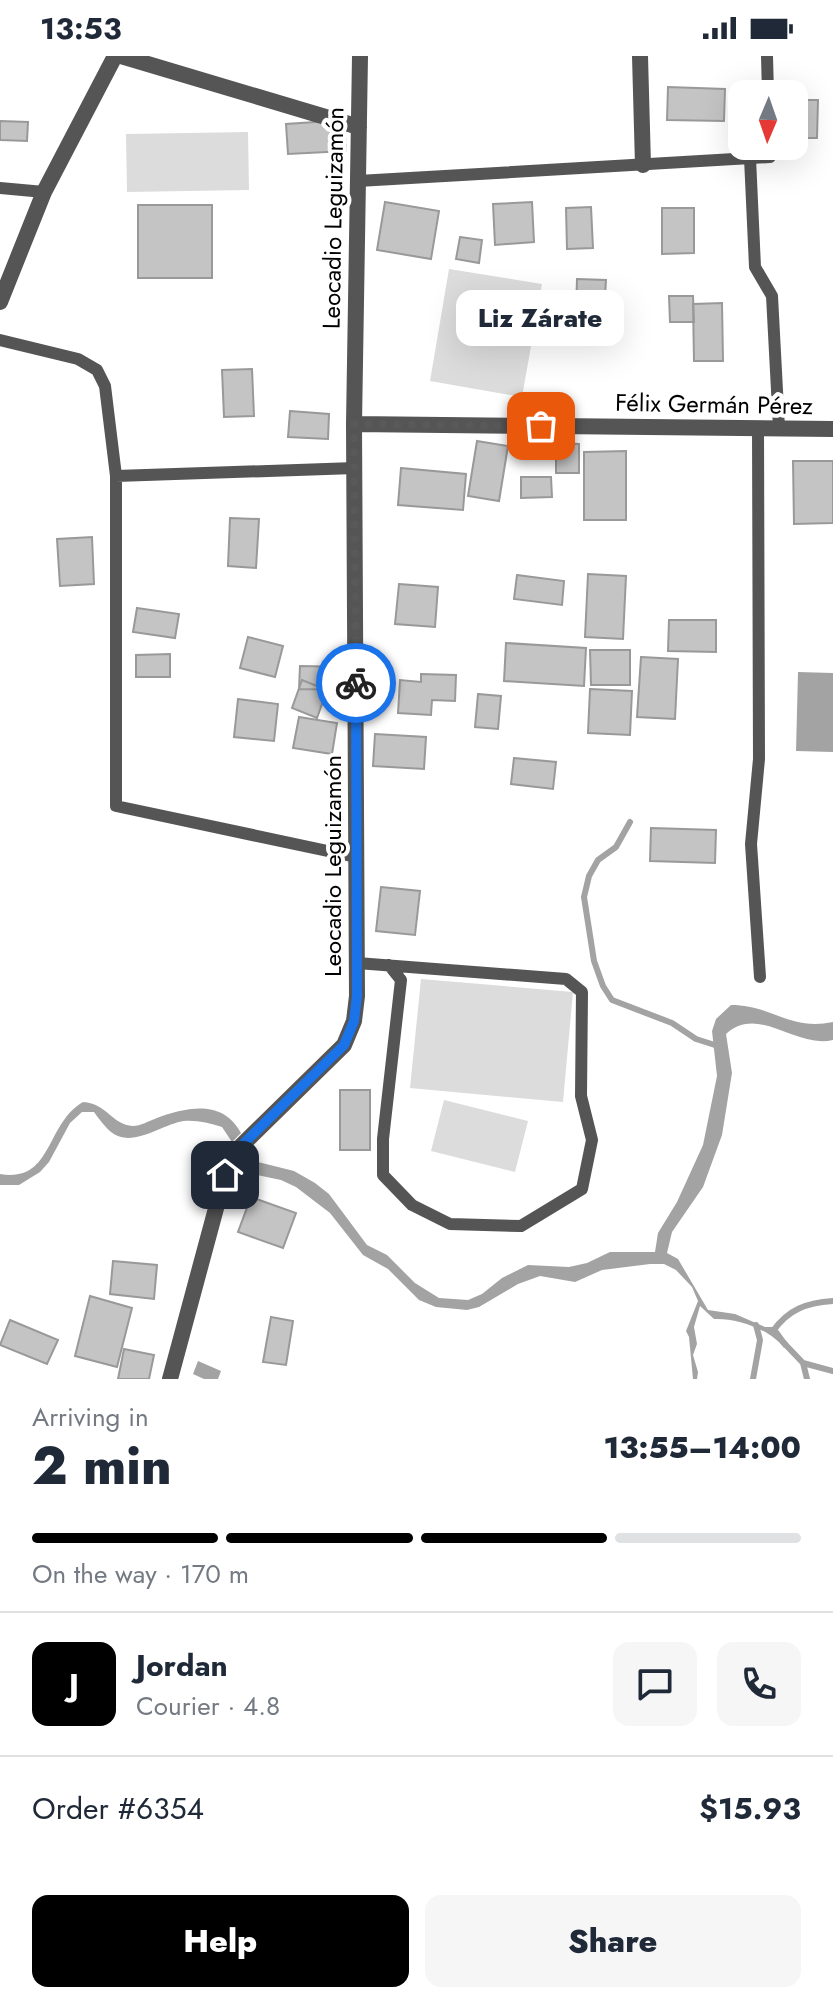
<!DOCTYPE html>
<meta charset="utf-8">
<style>
body{margin:0;font-family:Jost,sans-serif;background:#f6f6f7;color:#1f2937;height:100vh;display:flex;flex-direction:column;font-size:30px;white-space:nowrap}
*{box-sizing:border-box;margin:0}
p{font-size:26px;color:#747a83}
.icon{flex:none;width:44px;height:44px;fill:none;stroke:currentColor;stroke-width:2;stroke-linecap:round;stroke-linejoin:round}
.map{position:relative;height:1323px;overflow:hidden}
.sheet{display:flex;flex-direction:column;background:#fff;flex:1}
.sheet>*{flex:none}
.needle{width:52px;rotate:182deg}
.fabs{position:absolute;left:728px;top:24px;display:grid;gap:16px}
.fabs a{display:grid;place-items:center;width:80px;height:80px;border-radius:16px;background:#fff;box-shadow:0 8px 32px #0002;font-size:40px}
.pin{position:absolute;display:grid;place-items:center;width:68px;height:68px;color:#fff;margin:-34px;border-radius:16px;box-shadow:0 4px 12px #0006}
.courier{position:absolute;display:grid;place-items:center;width:80px;height:80px;margin:-40px;border:6px solid #1a73e8;border-radius:50%;background:#fff;color:#222;box-shadow:0 2px 10px #0007}
.bubble{position:absolute;height:56px;border-radius:16px;background:#fff;box-shadow:0 8px 32px #0002;font-size:26px;font-weight:800;line-height:56px;text-align:center}
.head em{font-style:normal;font-weight:800}
.head div{display:flex;flex-direction:column-reverse}
.head{display:flex;align-items:center;justify-content:space-between;height:136px;padding:0 32px}
h1{font-size:52px;font-weight:800;line-height:60px}
.bar{display:grid;grid-template-columns:repeat(4,1fr);gap:12px 8px;align-content:center;height:96px;padding:0 32px}
.bar i{height:10px;border-radius:6px;background:#e0e1e3}
.bar .selected{background:#000}
.bar p{grid-column:span 4}
.line{display:flex;align-items:center;gap:20px;padding:0 32px;border-top:2px solid #e0e1e3}
.line div{flex:1}
.round{display:grid;place-items:center;flex:none;width:84px;height:84px;border-radius:16px;background:#f6f6f7}
.primary-button{display:flex;gap:16px;margin-top:auto;padding:16px 32px}
.primary-button a{flex:1;height:92px;border-radius:16px;background:#000;color:#fff;font-size:32px;font-weight:800;line-height:92px;text-align:center}
.primary-button a+a{background:#f6f6f7;color:#1f2937}
.status{display:flex;justify-content:space-between;align-items:center;height:56px;padding:0 40px;background:#fff;direction:ltr}
.status svg{height:22px;fill:currentColor}
.map>svg:first-child{display:block}
</style>
<div class="status"><b>13:53</b><svg viewBox="0 0 49 12"><path d="M0 12V9h3v3zM5 12V6h3v6zM10 12V3h3v9zM15 12V0h3v12zM26 1h20v11H26zM47 4h2v5h-2z"/></svg></div>
<div class="map">
<svg width="833" height="1323" viewBox="0 0 833 1323">
<rect width="100%" height="100%" fill="#fff"/>
<path fill="#dcdcdc" d="M 248,76 L 249,134 L 127,136 L 126,78 Z
M 449,213 L 542,228 L 522,341 L 430,325 Z
M 421,923 L 573,936 L 563,1046 L 410,1032 Z
M 444,1044 L 528,1065 L 515,1116 L 431,1095 Z"/>
<path fill="#a3a3a3" d="M 798,616 L 833,617 L 833,696 L 796,695 Z
M 731,949 C 772,949 789,975 833,966 L 833,984 C 795,993 759,948 726,978 L 732,1017 L 722,1079 L 703,1131 L 672,1176 L 667,1197 L 678,1203 L 708,1254 L 735,1258 L 765,1271 L 776,1271 L 789,1289 L 784,1292 C 770,1273 737,1262 714,1263 L 700,1250 L 694,1271 L 697,1288 L 693,1299 L 698,1316 L 697,1323 L 693,1323 L 689,1281 L 686,1275 L 698,1245 L 692,1231 L 676,1214 L 664,1208 L 650,1208 L 602,1214 L 575,1226 L 540,1220 L 518,1228 L 479,1251 L 467,1254 L 436,1251 L 419,1244 L 388,1213 L 363,1199 L 330,1157 L 296,1131 L 281,1124 L 257,1119 L 250,1113 L 254,1105 L 294,1115 L 315,1127 L 329,1138 L 367,1189 L 387,1199 L 415,1227 L 439,1242 L 468,1244 L 482,1238 L 502,1222 L 528,1209 L 569,1211 L 587,1207 L 610,1196 L 655,1196 L 658,1177 L 677,1146 L 703,1089 L 717,1020 L 712,975 L 716,963 Z
M 83,1046 C 108,1048 112,1069 133,1070 C 140,1070 149,1065 157,1062 C 187,1051 223,1043 241,1077 L 232,1086 L 222,1071 C 209,1067 197,1064 184,1065 C 162,1068 132,1093 111,1076 C 105,1071 99,1063 94,1056 L 82,1056 L 70,1067 L 49,1106 L 40,1116 L 19,1129 L 0,1129 L 0,1118 C 53,1127 45,1068 83,1046 Z
M 198,1305 L 221,1315 L 218,1323 L 204,1323 L 193,1318 Z"/>
<g fill="none" stroke-linecap="round" stroke-linejoin="round">
<path stroke="#a3a3a3" stroke-width="6" d="M 630,766 L 616,791 L 598,804 L 589,820 L 584,841 L 594,905 L 603,930 L 612,944 L 672,967 L 696,983 L 718,990
M 773,1275 C 789,1253 806,1247 833,1245
M 783,1286 L 803,1307 L 833,1315
M 803,1307 L 807,1323
M 753,1323 L 760,1284 L 756,1269"/>
</g>
<path fill="#c4c4c4" stroke="#999" stroke-width="2" d="M 668,31 L 725,33 L 724,65 L 667,64 Z
M 794,44 L 818,44 L 817,82 L 794,82 Z
M 345,64 L 346,95 L 288,98 L 286,68 Z
M 0,65 L 28,66 L 27,85 L 0,84 Z
M 385,146 L 439,155 L 431,203 L 377,194 Z
M 532,146 L 534,186 L 495,189 L 493,148 Z
M 138,149 L 212,149 L 212,222 L 138,222 Z
M 591,151 L 593,192 L 567,193 L 566,152 Z
M 662,152 L 694,152 L 694,197 L 662,198 Z
M 460,181 L 482,184 L 479,207 L 456,203 Z
M 577,223 L 606,224 L 604,257 L 576,256 Z
M 669,240 L 693,240 L 694,266 L 670,266 Z
M 722,247 L 723,305 L 694,305 L 693,248 Z
M 252,313 L 254,360 L 224,361 L 222,314 Z
M 290,355 L 329,358 L 328,383 L 288,381 Z
M 477,385 L 508,390 L 499,445 L 468,440 Z
M 556,387 L 579,388 L 579,417 L 556,417 Z
M 626,395 L 626,464 L 584,464 L 584,396 Z
M 793,405 L 833,405 L 833,467 L 794,468 Z
M 401,412 L 466,418 L 463,454 L 398,449 Z
M 521,421 L 551,421 L 552,441 L 521,442 Z
M 230,462 L 259,463 L 256,512 L 228,510 Z
M 92,481 L 94,528 L 60,530 L 57,483 Z
M 588,518 L 626,520 L 623,583 L 585,581 Z
M 517,519 L 564,525 L 562,549 L 514,543 Z
M 399,528 L 438,531 L 435,571 L 395,568 Z
M 137,552 L 179,558 L 175,582 L 133,576 Z
M 669,564 L 716,564 L 716,596 L 668,595 Z
M 248,581 L 283,590 L 275,621 L 240,612 Z
M 506,587 L 586,592 L 584,630 L 504,625 Z
M 590,594 L 630,594 L 630,629 L 591,629 Z
M 170,598 L 170,621 L 136,621 L 136,599 Z
M 641,601 L 678,603 L 675,663 L 637,661 Z
M 300,610 L 349,611 L 349,634 L 299,633 Z
M 421,618 L 456,619 L 455,645 L 432,644 L 431,659 L 398,657 L 400,624 L 421,626 Z
M 302,624 L 327,634 L 317,662 L 292,652 Z
M 590,633 L 632,635 L 630,679 L 588,677 Z
M 478,638 L 501,640 L 498,673 L 475,671 Z
M 238,643 L 278,648 L 274,685 L 234,681 Z
M 299,661 L 337,667 L 332,698 L 293,692 Z
M 375,678 L 426,681 L 424,713 L 373,710 Z
M 514,702 L 556,706 L 553,733 L 511,728 Z
M 651,772 L 716,774 L 715,807 L 650,805 Z
M 381,831 L 420,835 L 415,879 L 376,875 Z
M 340,1034 L 370,1034 L 370,1094 L 340,1094 Z
M 251,1141 L 296,1157 L 283,1192 L 238,1176 Z
M 113,1205 L 157,1209 L 154,1243 L 110,1238 Z
M 90,1240 L 132,1252 L 117,1311 L 75,1300 Z
M 271,1261 L 293,1265 L 286,1309 L 263,1306 Z
M 10,1264 L 58,1284 L 47,1308 L 0,1289 Z
M 124,1293 L 154,1299 L 149,1323 L 118,1323 Z"/>
<g fill="none" stroke-linecap="round" stroke-linejoin="round">
<path stroke="#555" stroke-width="12" d="M 767,0 L 768,38
M 750,102 L 755,211 L 772,240 L 779,372
M 358,125 L 770,101 L 769,90
M 0,132 L 44,136
M 0,284 L 78,303 L 97,314 L 105,330 L 116,420 L 116,750 L 356,801
M 758,372 L 759,703 L 751,788 L 760,921
M 116,420 L 355,412
M 357,907 L 566,923 L 582,936 L 581,1040 L 592,1084 L 582,1133 L 521,1170 L 450,1168 L 412,1149 L 383,1119 L 383,1083 L 401,924 L 389,909"/>
<path stroke="#555" stroke-width="16" d="M 121,0 L 359,71
M 640,0 L 643,109
M 0,246 L 44,136 L 115,0
M 354,368 L 833,373
M 170,1323 L 225,1119 L 239,1092 L 344,989 L 354,965 L 357,940 L 354,368 L 360,0"/>
</g>
<g fill="none" stroke-linecap="round" stroke-linejoin="round">
<path stroke="#595959" stroke-width="8" stroke-dasharray="0 14.4" d="M 356,627 L 354,368 L 541,370"/>
<path stroke="#1a73e8" stroke-width="10" d="M 225,1119 L 239,1092 L 344,989 L 354,965 L 357,940 L 356,627"/>
</g>
<g text-anchor="middle" dominant-baseline="central" stroke-width="8" stroke-linejoin="round" paint-order="stroke">
<g font-size="24" fill="#000" stroke="#fff">
<text transform="translate(333 162) rotate(-89)">Leocadio Leguizamón</text>
<text transform="translate(714 348) rotate(1)">Félix Germán Pérez</text>
<text transform="translate(332 810) rotate(-90)">Leocadio Leguizamón</text>
</g>
</g>
</svg>
<div class="fabs">
<a><svg class="needle" viewBox="-14 -14 28 28"><path d="M0-13l5 13h-10z" fill="#e53935"/><path d="M0 13l5-13h-10z" fill="#747a83"/></svg></a>
</div>
<div class="pin" style="left:541px;top:370px;background:#ea580c"><svg class="icon" aria-label="bag" viewBox="0 0 24 24"><path d="M5 8h14l-1 12H6zM9 8a3 3 0 0 1 6 0"/></svg></div>
<div class="pin" style="left:225px;top:1119px;background:#1f2937"><svg class="icon" aria-label="home" viewBox="0 0 24 24"><path d="M3 11l9-7 9 7M6 9v11h12V9"/></svg></div>
<div class="courier" style="left:356px;top:627px"><svg class="icon" aria-label="bike" viewBox="0 0 24 24"><circle cx="6" cy="16" r="4"/><circle cx="18" cy="16" r="4"/><path d="M6 16l4-8h5l3 8M10 8l3 8H6M13 5h3"/></svg></div>
<div class="bubble" style="left:456px;top:234px;width:168px">Liz Zárate</div>
</div>
<section class="sheet">
<div class="head"><div><h1>2 min</h1><p>Arriving in</p></div><em>13:55–14:00</em></div>
<div class="bar"><i class="selected"></i><i class="selected"></i><i class="selected"></i><i></i><p>On the way · 170 m</p></div>
<div class="line" style="height:144px"><b class="round" style="background:#000;color:#fff">J</b><div><b>Jordan</b><p>Courier · 4.8</p></div><a class="round"><svg class="icon" aria-label="chat" viewBox="0 0 24 24"><path d="M4 5h16v11H9l-5 4z"/></svg></a><a class="round"><svg class="icon" aria-label="phone" viewBox="0 0 24 24"><path d="M5 4h4l2 5-3 2q2 4 5 5l2-3 5 2v4C11 20 4 13 5 4z"/></svg></a></div>
<div class="line" style="height:104px"><div>Order #6354</div><b>$15.93</b></div>
<div class="primary-button"><a>Help</a><a>Share</a></div>
</section>
